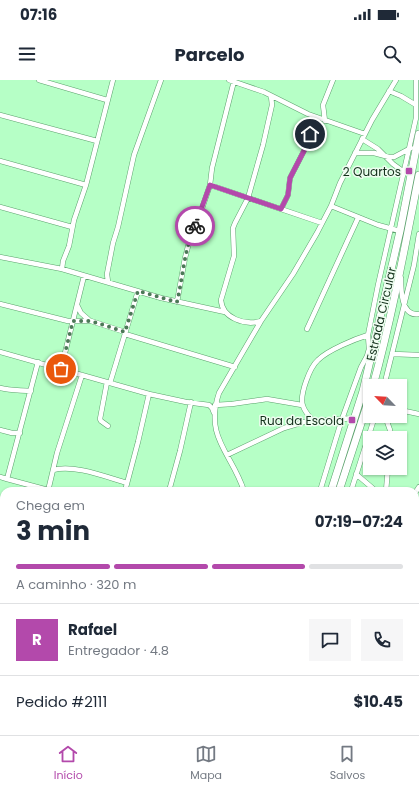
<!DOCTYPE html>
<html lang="pt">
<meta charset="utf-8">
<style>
body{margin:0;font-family:Poppins,sans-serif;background:#f6f6f7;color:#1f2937;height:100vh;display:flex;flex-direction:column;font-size:15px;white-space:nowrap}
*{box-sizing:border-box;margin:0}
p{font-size:13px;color:#747a83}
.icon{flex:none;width:22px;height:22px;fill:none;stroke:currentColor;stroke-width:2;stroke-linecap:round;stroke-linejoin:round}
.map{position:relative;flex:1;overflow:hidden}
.details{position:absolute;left:0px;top:407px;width:419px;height:248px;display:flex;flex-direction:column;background:#fff;border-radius:12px 12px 0 0;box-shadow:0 1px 3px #0004}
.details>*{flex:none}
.needle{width:26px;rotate:295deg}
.tools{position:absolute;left:363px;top:299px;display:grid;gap:8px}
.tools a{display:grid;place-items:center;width:44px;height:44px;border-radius:0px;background:#fff;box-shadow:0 1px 3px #0004;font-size:20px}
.pin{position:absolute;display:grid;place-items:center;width:34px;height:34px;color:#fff;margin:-17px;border:2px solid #fff;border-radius:50%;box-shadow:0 1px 4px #0007}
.courier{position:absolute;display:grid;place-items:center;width:40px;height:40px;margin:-20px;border:3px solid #b349ab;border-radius:50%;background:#fff;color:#222;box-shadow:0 1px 5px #0007}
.summary em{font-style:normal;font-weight:700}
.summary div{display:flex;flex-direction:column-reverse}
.summary{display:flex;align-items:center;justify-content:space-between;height:68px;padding:0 16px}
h1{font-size:26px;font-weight:700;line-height:30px}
.bar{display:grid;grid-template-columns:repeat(4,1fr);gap:6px 4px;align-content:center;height:48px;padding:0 16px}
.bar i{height:5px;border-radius:3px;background:#e0e1e3}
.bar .current{background:#b349ab}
.bar p{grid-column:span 4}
.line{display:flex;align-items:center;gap:10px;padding:0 16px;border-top:1px solid #e0e1e3}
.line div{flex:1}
.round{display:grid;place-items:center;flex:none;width:42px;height:42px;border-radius:0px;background:#f6f6f7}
.status{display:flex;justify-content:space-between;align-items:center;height:28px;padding:0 20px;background:#fff;direction:ltr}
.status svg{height:11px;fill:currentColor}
header{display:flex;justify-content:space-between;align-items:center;height:52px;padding:0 16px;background:#fff;font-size:18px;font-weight:700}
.menu{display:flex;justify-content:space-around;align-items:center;height:56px;border-top:1px solid #e0e1e3;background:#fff;font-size:11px;color:#747a83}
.menu a{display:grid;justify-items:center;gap:2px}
.menu .current{color:#b349ab}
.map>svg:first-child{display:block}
</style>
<div class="status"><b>07:16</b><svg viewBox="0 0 49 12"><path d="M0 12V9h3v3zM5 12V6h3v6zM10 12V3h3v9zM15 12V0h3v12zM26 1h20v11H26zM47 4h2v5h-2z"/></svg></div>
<header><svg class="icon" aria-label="menu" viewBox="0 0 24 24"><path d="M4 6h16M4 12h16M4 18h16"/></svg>Parcelo<svg class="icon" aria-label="search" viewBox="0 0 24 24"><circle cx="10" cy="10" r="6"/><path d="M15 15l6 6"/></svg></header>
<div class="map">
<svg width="419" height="655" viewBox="0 0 419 655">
<rect width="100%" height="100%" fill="#b6ffc6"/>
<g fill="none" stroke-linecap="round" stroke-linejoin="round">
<g stroke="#5ca26d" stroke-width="5.5">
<path id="street" d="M 39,0 L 107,20
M 229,0 L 264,12 L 308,34 L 365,54
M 389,11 L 401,16 L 416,25
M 0,35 L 97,61
M 325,41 L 323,25 L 333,0
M 362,59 L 378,69 L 393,84 L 404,92
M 355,73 L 374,73 L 389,77 L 394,77 L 411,68
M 0,81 L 86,105
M 210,105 L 212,88 L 234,1
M 331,126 L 378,145 L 400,151
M 0,127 L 72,147
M 281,129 L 288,115 L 290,98 L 308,63 C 311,52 305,44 317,38
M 0,177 L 62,189 L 161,218 L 225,232
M 62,189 L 63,181 L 69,166 L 74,140 L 86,105 L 113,0
M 401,198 C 401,210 401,237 419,234
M 108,202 L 107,194 L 113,163 L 118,147 L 134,75 L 161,0
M 177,222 L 185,178 L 192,151 L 198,140 L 210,105 L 322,143
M 0,224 L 68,241 L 91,241 L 125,252
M 77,225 L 81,233 L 89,240
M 261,241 C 245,246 222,238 221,220 L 234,176 L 233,148 L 235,143 L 248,118 L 263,65 L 272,25 L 271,16
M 307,249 L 358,138
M 125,254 L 235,287
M 0,272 L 149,314 L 186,322 L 209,325 L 212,328 L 214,333
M 393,274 L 419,275
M 38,282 L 7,399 L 48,410
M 61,289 L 84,196
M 107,302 L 100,339 L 101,341 L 108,346
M 110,303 L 138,211
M 384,306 L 414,185 L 419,154
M 0,308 C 10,311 21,310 31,311
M 215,325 L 232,324 L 267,319 L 302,325
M 400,330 L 419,334
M 385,336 L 390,350 L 390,358
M 313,341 C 309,336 305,332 303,326 C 299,315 310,287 318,280 C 328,270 355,259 368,255
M 0,350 L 12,353 L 20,353
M 227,375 L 284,348 L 304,342 L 355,338
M 53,390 C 74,384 106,397 127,403
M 356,394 L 376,411
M 0,397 L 7,399
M 48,411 L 57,373 L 82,295
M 125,411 L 138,362 L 149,314
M 169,411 L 180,371 L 191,322
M 244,411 C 232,373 204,358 219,313 L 261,241 L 293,194 L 317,153 L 331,126 L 340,103 L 372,40 L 396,0
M 320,411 L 342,339 L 361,287 L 367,276 L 369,269 L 368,255 L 378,205 L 416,38 L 416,0
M 351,411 L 375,336
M 386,411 L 388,388
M 415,413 L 419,407
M 415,439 L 419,436
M 0,452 L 4,452
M 415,490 L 419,492
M 0,511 L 4,513
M 0,530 L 4,520
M 0,547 L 4,548
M 415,555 L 419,559
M 415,601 L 419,601
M 0,624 L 4,615
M 415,644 L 419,644
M 71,651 L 79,655
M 171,651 L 179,655
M 356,651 L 356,655
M 189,655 L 190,651"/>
</g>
<g stroke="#5ca26d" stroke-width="8">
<path id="primary" d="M 373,306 C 392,237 405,166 419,95
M 331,411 L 363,311 L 400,151 L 419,54
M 339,411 L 370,316
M 221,655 L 223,651
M 230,655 L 233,651"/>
</g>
<use href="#street" stroke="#fff" stroke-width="4.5"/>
<use href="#primary" stroke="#fff" stroke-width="7"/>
</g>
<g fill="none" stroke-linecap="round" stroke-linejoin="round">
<path stroke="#4c7957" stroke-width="4" stroke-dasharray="0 7.2" d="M 61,289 L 73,241 L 91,241 L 125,252 L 138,211 L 177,222 C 183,197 184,170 195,146"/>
<path stroke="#b349ab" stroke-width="5" d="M 195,146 L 210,105 L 281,129 L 288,115 L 290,98 L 308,63 L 310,54"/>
</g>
<g fill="#b349ab" stroke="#eefcf0" stroke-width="1.5">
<rect x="405" y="87" width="8" height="8" rx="2"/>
<rect x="348" y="336" width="8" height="8" rx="2"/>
</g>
<g text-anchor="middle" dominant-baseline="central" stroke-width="3" stroke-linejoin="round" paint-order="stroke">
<g font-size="12" fill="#13311b" stroke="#eefcf0" text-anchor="end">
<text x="401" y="91">2 Quartos</text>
<text x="344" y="340">Rua da Escola</text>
</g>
<g font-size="12" fill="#13311b" stroke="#eefcf0">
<text transform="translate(381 234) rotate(-77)">Estrada Circular</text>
</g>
</g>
</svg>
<div class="tools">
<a><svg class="needle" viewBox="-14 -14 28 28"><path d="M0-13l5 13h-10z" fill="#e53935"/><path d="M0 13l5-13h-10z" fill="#747a83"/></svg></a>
<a><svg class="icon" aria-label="layers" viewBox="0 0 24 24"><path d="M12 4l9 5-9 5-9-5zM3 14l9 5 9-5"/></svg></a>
</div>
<div class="pin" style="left:61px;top:289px;background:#ea580c"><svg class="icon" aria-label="bag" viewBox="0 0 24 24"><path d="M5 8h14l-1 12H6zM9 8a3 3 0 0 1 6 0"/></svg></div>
<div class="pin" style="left:310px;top:54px;background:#1f2937"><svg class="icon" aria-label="home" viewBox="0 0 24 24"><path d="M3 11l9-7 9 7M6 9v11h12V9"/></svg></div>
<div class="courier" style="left:195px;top:146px"><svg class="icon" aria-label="bike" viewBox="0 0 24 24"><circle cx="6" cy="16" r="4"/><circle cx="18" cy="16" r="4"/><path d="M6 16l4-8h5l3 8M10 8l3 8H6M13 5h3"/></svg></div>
<section class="details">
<div class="summary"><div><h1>3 min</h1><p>Chega em</p></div><em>07:19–07:24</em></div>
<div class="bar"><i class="current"></i><i class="current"></i><i class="current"></i><i></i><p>A caminho · 320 m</p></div>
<div class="line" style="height:72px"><b class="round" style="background:#b349ab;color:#fff">R</b><div><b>Rafael</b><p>Entregador · 4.8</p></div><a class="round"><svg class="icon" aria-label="chat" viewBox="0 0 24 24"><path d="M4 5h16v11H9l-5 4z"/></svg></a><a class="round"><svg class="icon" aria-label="phone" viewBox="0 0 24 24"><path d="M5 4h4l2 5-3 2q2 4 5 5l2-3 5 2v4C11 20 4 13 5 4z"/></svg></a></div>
<div class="line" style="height:52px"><div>Pedido #2111</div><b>$10.45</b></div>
</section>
</div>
<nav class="menu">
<a class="current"><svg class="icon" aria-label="home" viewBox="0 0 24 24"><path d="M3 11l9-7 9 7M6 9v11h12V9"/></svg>Início</a>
<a><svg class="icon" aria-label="map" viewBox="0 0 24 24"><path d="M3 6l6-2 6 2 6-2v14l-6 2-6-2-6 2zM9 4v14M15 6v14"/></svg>Mapa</a>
<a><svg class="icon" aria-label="saved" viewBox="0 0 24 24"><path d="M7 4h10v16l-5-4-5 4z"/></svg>Salvos</a>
</nav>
